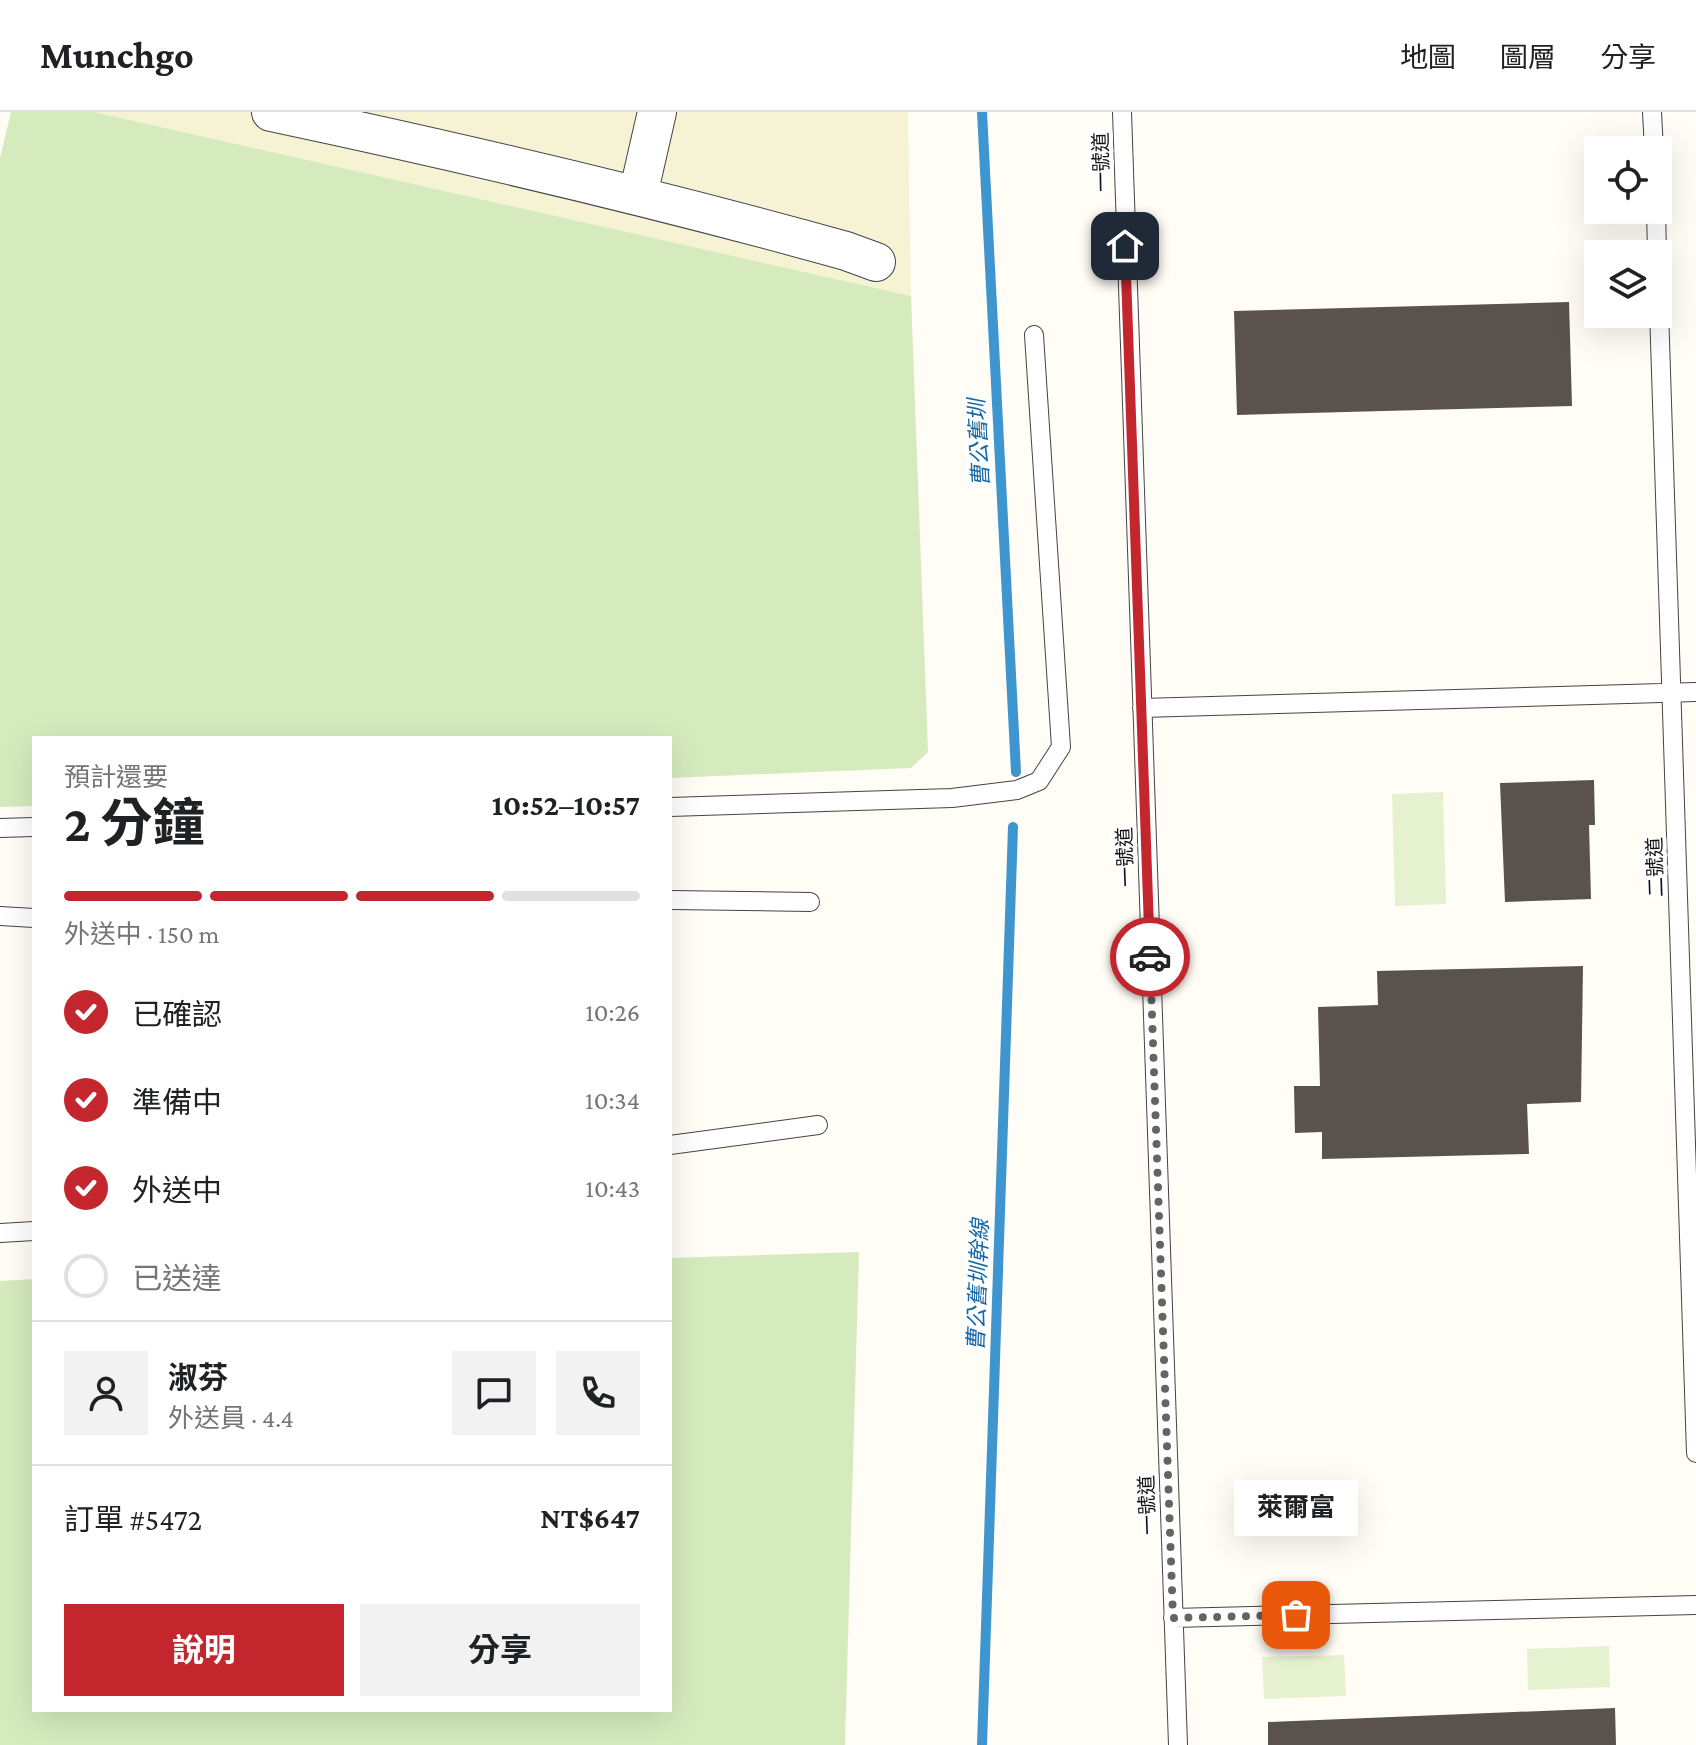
<!DOCTYPE html>
<html lang="zh-TW">
<meta charset="utf-8">
<style>
body{margin:0;font-family:"Crimson Pro","Noto Sans TC",serif;background:#f2f2f2;color:#202124;height:100vh;display:flex;flex-direction:column;font-size:30px;white-space:nowrap}
*{box-sizing:border-box;margin:0}
p{font-size:26px;color:#757577}
.icon{flex:none;width:44px;height:44px;fill:none;stroke:currentColor;stroke-width:2;stroke-linecap:round;stroke-linejoin:round}
.map{position:relative;flex:1;overflow:hidden}
.side{position:absolute;left:32px;top:624px;width:640px;height:976px;display:flex;flex-direction:column;background:#fff;border-radius:0px;box-shadow:0 8px 32px #0002}
.side>*{flex:none}
.controls{position:absolute;left:1584px;top:24px;display:grid;gap:16px}
.controls a{display:grid;place-items:center;width:88px;height:88px;border-radius:0px;background:#fff;box-shadow:0 8px 32px #0002;font-size:40px}
.pin{position:absolute;display:grid;place-items:center;width:68px;height:68px;color:#fff;margin:-34px;border-radius:16px;box-shadow:0 4px 12px #0006}
.courier{position:absolute;display:grid;place-items:center;width:80px;height:80px;margin:-40px;border:6px solid #c4262e;border-radius:50%;background:#fff;color:#222;box-shadow:0 2px 10px #0007}
.bubble{position:absolute;height:56px;border-radius:0px;background:#fff;box-shadow:0 8px 32px #0002;font-size:26px;font-weight:700;line-height:56px;text-align:center}
.overview em{font-style:normal;font-weight:700}
.overview div{display:flex;flex-direction:column-reverse}
.overview{display:flex;align-items:center;justify-content:space-between;height:136px;padding:0 32px}
h1{font-size:52px;font-weight:700;line-height:60px}
.bar{display:grid;grid-template-columns:repeat(4,1fr);gap:12px 8px;align-content:center;height:96px;padding:0 32px}
.bar i{height:10px;border-radius:6px;background:#e0e0e0}
.bar .active{background:#c4262e}
.bar p{grid-column:span 4}
.line{display:flex;align-items:center;gap:20px;padding:0 32px;border-top:2px solid #e0e0e0}
.line div{flex:1}
.round{display:grid;place-items:center;flex:none;width:84px;height:84px;border-radius:0px;background:#f2f2f2}
ol{padding:0 32px;list-style:none}
li{display:flex;align-items:center;gap:24px;height:88px}
li p{margin-inline-start:auto}
li .icon{padding:8px;border-radius:50%;background:#c4262e;color:#fff;stroke-width:4}
li:last-child{color:#757577}
li i{width:44px;height:44px;border:4px solid #e0e0e0;border-radius:50%}
.action{display:flex;gap:16px;margin-top:auto;padding:16px 32px}
.action a{flex:1;height:92px;border-radius:0px;background:#c4262e;color:#fff;font-size:32px;font-weight:700;line-height:92px;text-align:center}
.action a+a{background:#f2f2f2;color:#202124}
header{display:flex;align-items:center;gap:48px;box-sizing:border-box;height:112px;padding:0 40px;background:#fff;border-bottom:2px solid #e0e0e0}
header strong{font-size:38px}
nav{display:flex;gap:44px;margin-inline-start:auto;font-size:28px}
.map>svg:first-child{display:block}
</style>
<header>
<strong>Munchgo</strong>
<nav><a>地圖</a><a>圖層</a><a>分享</a></nav>
</header>
<div class="map">
<svg width="1696" height="1633" viewBox="0 0 1696 1633">
<rect width="100%" height="100%" fill="#fffdf5"/>
<path fill="#f6f3d4" d="M 94,0 L 908,0 L 911,184 Z"/>
<path fill="#d5ebbd" d="M 11,0 L 94,0 L 911,184 L 928,640 L 911,656 L 670,666 L 670,626 L 34,626 L 34,694 L 0,695 L 0,46 Z
M 859,1140 L 845,1633 L 0,1633 L 0,1169 L 34,1167 L 34,1598 L 670,1598 L 670,1146 Z"/>
<path fill="#e6f2cf" d="M 1443,680 L 1446,792 L 1395,794 L 1392,682 Z
M 1609,1534 L 1610,1575 L 1528,1578 L 1527,1537 Z
M 1344,1543 L 1346,1584 L 1264,1587 L 1262,1545 Z"/>
<g fill="none" stroke-linecap="round" stroke-linejoin="round">
<path stroke="#3f96cf" stroke-width="10" d="M 982,0 L 1016,660
M 982,1633 L 1013,715"/>
</g>
<path fill="#5a524d" d="M 1569,190 L 1572,294 L 1237,303 L 1234,199 Z
M 1594,668 L 1595,713 L 1589,713 L 1591,787 L 1505,790 L 1500,671 Z
M 1583,854 L 1581,990 L 1527,992 L 1529,1042 L 1322,1047 L 1322,1020 L 1295,1021 L 1294,974 L 1320,974 L 1318,895 L 1378,893 L 1377,859 Z
M 1615,1596 L 1616,1633 L 1268,1633 L 1268,1610 Z"/>
<g fill="none" stroke-linecap="round" stroke-linejoin="round">
<g stroke="#444" stroke-width="20">
<path id="service" d="M 1122,0 L 1178,1633
M 1652,0 L 1654,38
M 1656,98 L 1657,142
M 1658,167 L 1696,1341
M 1142,596 L 1696,580
M 670,695 L 952,686 L 1017,678 L 1039,669 L 1061,635 L 1034,223
M 0,716 L 34,715
M 670,788 L 810,790
M 0,804 L 34,806
M 670,1033 L 818,1013
M 0,1121 L 34,1119
M 1173,1506 L 1696,1493"/>
</g>
<g stroke="#444" stroke-width="40">
<path id="minor" d="M 271,0 C 464,41 656,86 846,139 L 876,150
M 638,83 L 657,0"/>
</g>
<use href="#service" stroke="#fff" stroke-width="18"/>
<use href="#minor" stroke="#fff" stroke-width="38"/>
</g>
<g fill="none" stroke-linecap="round" stroke-linejoin="round">
<path stroke="#646461" stroke-width="8" stroke-dasharray="0 14.4" d="M 1150,845 L 1173,1506 L 1296,1503"/>
<path stroke="#c4262e" stroke-width="10" d="M 1125,134 L 1150,845"/>
</g>
<g text-anchor="middle" dominant-baseline="central" stroke-width="8" stroke-linejoin="round" paint-order="stroke">
<g font-size="20" fill="#111" stroke="#fff">
<text transform="translate(1101 50) rotate(-91)">一號道</text>
<text transform="translate(1125 745) rotate(-92)">一號道</text>
<text transform="translate(1655 755) rotate(-92)">二號道</text>
<text transform="translate(1147 1393) rotate(-92)">一號道</text>
</g>
<g font-size="22" font-style="italic" fill="#1768a6" stroke="#fff">
<text transform="translate(979 331) rotate(-93)">曹公舊圳</text>
<text transform="translate(978 1173) rotate(-88)">曹公舊圳幹線</text>
</g>
</g>
</svg>
<div class="controls">
<a><svg class="icon" aria-label="locate" viewBox="0 0 24 24"><circle cx="12" cy="12" r="6"/><path d="M12 2v4M12 18v4M2 12h4M18 12h4"/></svg></a>
<a><svg class="icon" aria-label="layers" viewBox="0 0 24 24"><path d="M12 4l9 5-9 5-9-5zM3 14l9 5 9-5"/></svg></a>
</div>
<div class="pin" style="left:1296px;top:1503px;background:#ea580c"><svg class="icon" aria-label="bag" viewBox="0 0 24 24"><path d="M5 8h14l-1 12H6zM9 8a3 3 0 0 1 6 0"/></svg></div>
<div class="pin" style="left:1125px;top:134px;background:#1f2937"><svg class="icon" aria-label="home" viewBox="0 0 24 24"><path d="M3 11l9-7 9 7M6 9v11h12V9"/></svg></div>
<div class="courier" style="left:1150px;top:845px"><svg class="icon" aria-label="car" viewBox="0 0 24 24"><path d="M5 17H2v-5l4-1 3-4h7l3 4 3 1v5h-3M9 17h6M6 11h13"/><circle cx="7" cy="17" r="2"/><circle cx="17" cy="17" r="2"/></svg></div>
<div class="bubble" style="left:1234px;top:1368px;width:124px">萊爾富</div>
<section class="side">
<div class="overview"><div><h1>2 分鐘</h1><p>預計還要</p></div><em>10:52–10:57</em></div>
<div class="bar"><i class="active"></i><i class="active"></i><i class="active"></i><i></i><p>外送中 · 150 m</p></div>
<ol>
<li><svg class="icon" aria-label="check" viewBox="0 0 24 24"><path d="M5 12l5 5 9-10"/></svg>已確認<p>10:26</p></li>
<li><svg class="icon" aria-label="check" viewBox="0 0 24 24"><path d="M5 12l5 5 9-10"/></svg>準備中<p>10:34</p></li>
<li><svg class="icon" aria-label="check" viewBox="0 0 24 24"><path d="M5 12l5 5 9-10"/></svg>外送中<p>10:43</p></li>
<li><i></i>已送達</li>
</ol>
<div class="line" style="height:144px"><a class="round"><svg class="icon" aria-label="person" viewBox="0 0 24 24"><circle cx="12" cy="8" r="4"/><path d="M4 21q1-7 8-7t8 7"/></svg></a><div><b>淑芬</b><p>外送員 · 4.4</p></div><a class="round"><svg class="icon" aria-label="chat" viewBox="0 0 24 24"><path d="M4 5h16v11H9l-5 4z"/></svg></a><a class="round"><svg class="icon" aria-label="phone" viewBox="0 0 24 24"><path d="M5 4h4l2 5-3 2q2 4 5 5l2-3 5 2v4C11 20 4 13 5 4z"/></svg></a></div>
<div class="line" style="height:104px"><div>訂單 #5472</div><b>NT$647</b></div>
<div class="action"><a>說明</a><a>分享</a></div>
</section>
</div>
